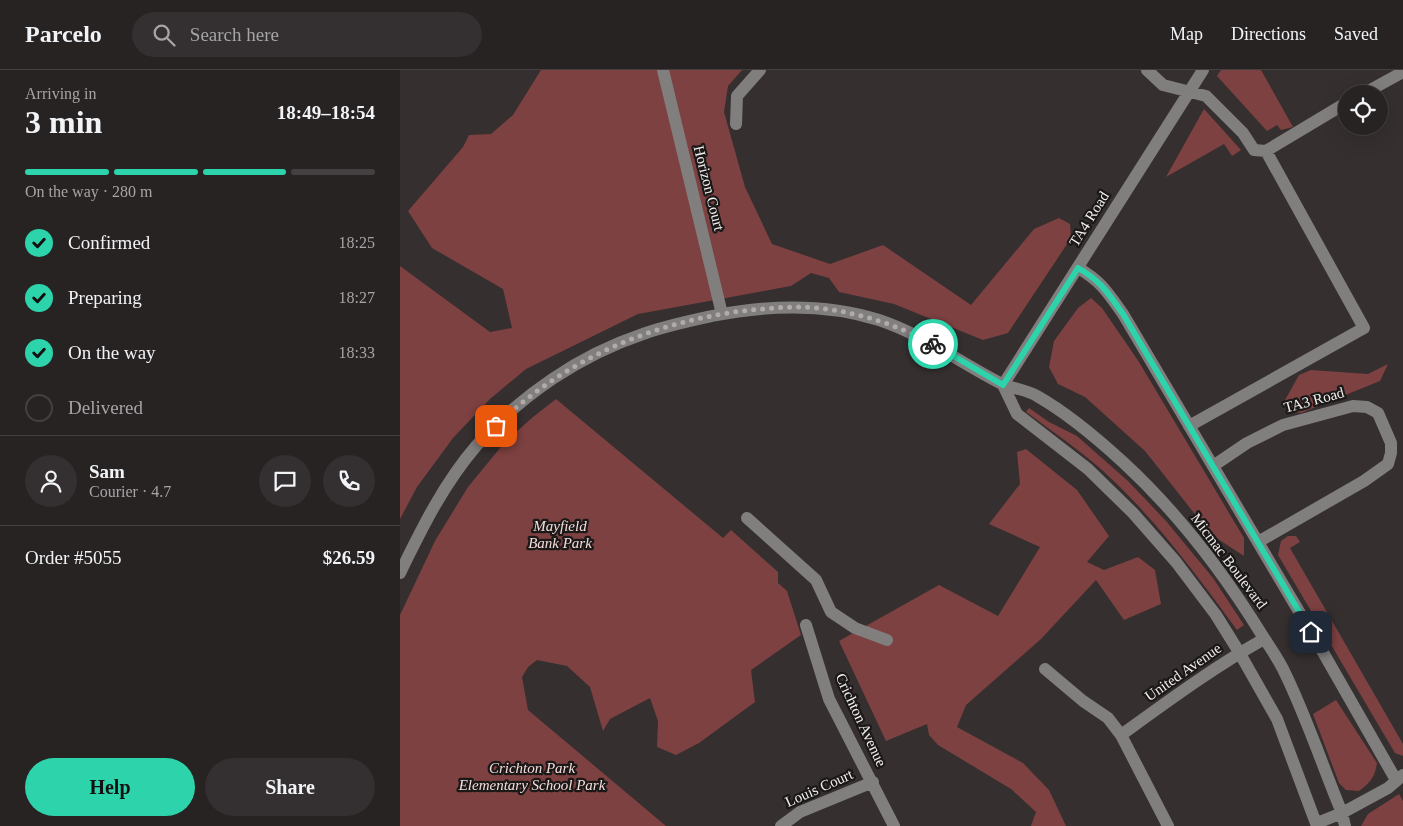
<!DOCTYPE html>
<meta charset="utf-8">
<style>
body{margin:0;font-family:"Times New Roman",serif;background:#342f30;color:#f1f3f6;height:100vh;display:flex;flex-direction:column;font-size:19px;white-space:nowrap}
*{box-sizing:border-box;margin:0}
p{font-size:16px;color:#a5a4a6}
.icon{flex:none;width:28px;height:28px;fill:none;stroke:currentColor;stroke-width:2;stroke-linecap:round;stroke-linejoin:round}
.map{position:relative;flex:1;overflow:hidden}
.drawer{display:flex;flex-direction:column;background:#282323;width:400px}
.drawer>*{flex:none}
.controls{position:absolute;left:938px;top:15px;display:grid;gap:10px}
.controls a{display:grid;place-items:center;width:50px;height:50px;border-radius:50%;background:#282323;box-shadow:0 5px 20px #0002,0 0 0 1px #444041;font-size:25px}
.pin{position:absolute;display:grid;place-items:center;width:42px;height:42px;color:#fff;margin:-21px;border-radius:10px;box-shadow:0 2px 8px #0006}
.courier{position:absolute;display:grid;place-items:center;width:50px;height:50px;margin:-25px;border:4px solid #2dd4ab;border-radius:50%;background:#fff;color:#222;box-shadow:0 1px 6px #0007}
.summary em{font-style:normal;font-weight:600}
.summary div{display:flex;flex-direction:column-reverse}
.summary{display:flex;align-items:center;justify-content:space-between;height:85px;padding:0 25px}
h1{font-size:32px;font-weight:600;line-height:38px}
.bar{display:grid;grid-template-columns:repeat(4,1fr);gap:8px 5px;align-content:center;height:60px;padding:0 25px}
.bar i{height:6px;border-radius:4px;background:#444041}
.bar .on{background:#2dd4ab}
.bar p{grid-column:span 4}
.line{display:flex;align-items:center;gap:12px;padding:0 25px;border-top:1px solid #444041}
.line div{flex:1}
.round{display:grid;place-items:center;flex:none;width:52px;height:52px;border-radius:26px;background:#342f30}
ol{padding:0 25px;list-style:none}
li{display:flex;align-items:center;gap:15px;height:55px}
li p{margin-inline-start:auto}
li .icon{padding:5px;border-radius:50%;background:#2dd4ab;color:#111;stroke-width:4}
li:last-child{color:#a5a4a6}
li i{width:28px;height:28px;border:2px solid #444041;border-radius:50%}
.primary-button{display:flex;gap:10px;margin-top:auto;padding:10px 25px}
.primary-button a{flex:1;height:58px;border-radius:30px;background:#2dd4ab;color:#111;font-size:20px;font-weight:600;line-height:58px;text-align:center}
.primary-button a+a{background:#342f30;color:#f1f3f6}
header{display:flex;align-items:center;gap:30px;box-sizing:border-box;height:70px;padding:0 25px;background:#282323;border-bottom:1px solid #444041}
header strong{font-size:24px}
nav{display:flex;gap:28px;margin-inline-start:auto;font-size:18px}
.search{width:350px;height:45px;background:#342f30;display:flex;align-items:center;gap:12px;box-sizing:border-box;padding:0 18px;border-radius:28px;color:#a5a4a6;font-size:19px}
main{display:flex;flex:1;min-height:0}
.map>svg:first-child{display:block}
</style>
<header>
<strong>Parcelo</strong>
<div class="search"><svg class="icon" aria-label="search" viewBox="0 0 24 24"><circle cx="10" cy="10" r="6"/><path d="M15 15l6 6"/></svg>Search here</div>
<nav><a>Map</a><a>Directions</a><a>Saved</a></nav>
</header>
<main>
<section class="drawer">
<div class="summary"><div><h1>3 min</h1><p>Arriving in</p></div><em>18:49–18:54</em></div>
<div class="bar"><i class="on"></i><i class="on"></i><i class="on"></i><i></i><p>On the way · 280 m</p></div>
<ol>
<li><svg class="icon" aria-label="check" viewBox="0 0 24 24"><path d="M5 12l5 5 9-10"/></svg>Confirmed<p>18:25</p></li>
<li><svg class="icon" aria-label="check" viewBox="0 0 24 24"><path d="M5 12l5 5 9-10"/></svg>Preparing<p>18:27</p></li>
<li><svg class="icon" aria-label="check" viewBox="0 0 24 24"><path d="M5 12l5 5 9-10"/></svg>On the way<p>18:33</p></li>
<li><i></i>Delivered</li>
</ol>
<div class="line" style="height:90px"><a class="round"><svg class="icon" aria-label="person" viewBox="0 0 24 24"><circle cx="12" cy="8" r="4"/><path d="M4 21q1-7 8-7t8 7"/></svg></a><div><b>Sam</b><p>Courier · 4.7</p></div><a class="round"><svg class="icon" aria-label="chat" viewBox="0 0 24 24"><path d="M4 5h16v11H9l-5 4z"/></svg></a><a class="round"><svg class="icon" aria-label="phone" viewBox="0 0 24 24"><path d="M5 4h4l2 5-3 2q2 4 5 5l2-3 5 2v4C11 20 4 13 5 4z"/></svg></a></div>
<div class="line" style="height:65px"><div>Order #5055</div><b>$26.59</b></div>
<div class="primary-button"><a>Help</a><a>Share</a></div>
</section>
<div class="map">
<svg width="1003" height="756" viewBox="0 0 1003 756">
<rect width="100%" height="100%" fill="#352f2f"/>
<path fill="#7e4141" d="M 141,0 L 342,0 L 328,16 L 324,42 L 345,117 L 372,174 L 430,194 L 483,175 L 571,235 L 634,159 L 659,148 L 670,154 L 671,168 L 608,263 L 583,270 L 494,234 L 439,222 L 429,208 L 411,203 L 391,216 L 238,244 L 126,299 L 90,329 L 53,368 L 17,417 L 0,449 L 0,196 L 90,262 L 112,258 L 103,219 L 32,178 L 8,141 L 63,77 L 69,65 L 91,64 L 113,45 Z
M 821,0 L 861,0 L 893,57 L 881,60 L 877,55 L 867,61 L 817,6 Z
M 804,39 L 841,80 L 832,86 L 824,74 L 766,107 Z
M 691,228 L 702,238 L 739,292 L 844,468 L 844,486 L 818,469 L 794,443 L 745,381 L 685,327 L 658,314 L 649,297 L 654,271 L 678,238 Z
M 988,294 L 980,311 L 901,343 L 889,341 L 884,332 L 899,305 L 911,300 L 968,304 Z
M 156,329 L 323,468 L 331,460 L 378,502 L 378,513 L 387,521 L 401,565 L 351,600 L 355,632 L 299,673 L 276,685 L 257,677 L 258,651 L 250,628 L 210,649 L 203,661 L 190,617 L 167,596 L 137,590 L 128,597 L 122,607 L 128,640 L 266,756 L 0,756 L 0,545 L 35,471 L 68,417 L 105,372 L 133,347 Z
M 629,338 L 649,352 L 677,366 L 729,412 L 766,451 L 813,508 L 844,555 L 837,560 C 796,504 754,447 702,400 C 678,379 652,361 626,342 Z
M 626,379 L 677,420 L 709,466 L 687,492 L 704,500 L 738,487 L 755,500 L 761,534 L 724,550 L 696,510 L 641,569 L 566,635 L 557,657 L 623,693 L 649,720 L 666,756 L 631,756 L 636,742 L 611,719 L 538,675 L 529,665 L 527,654 L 486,671 L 439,571 L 539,515 L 598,546 L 640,477 L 589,454 L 620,414 L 617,382 Z
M 888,466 L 896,466 L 900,472 L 890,478 L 1003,674 L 1003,686 L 995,683 L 878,485 L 881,471 Z
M 936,630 L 977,693 C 975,707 970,713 959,721 L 946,720 L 939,713 L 913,644 Z
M 999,724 L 1003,731 L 1003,756 L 961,756 L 968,744 Z"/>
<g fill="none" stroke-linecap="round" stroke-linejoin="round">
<path stroke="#817e7e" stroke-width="12" d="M 263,0 L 322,244
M 747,0 L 763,15 L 806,26 L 843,63 L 854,80 L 866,81 L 946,33
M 963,24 L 1003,2
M 336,54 L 337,26 L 360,0
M 678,198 C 701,211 708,223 723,244 L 920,577 L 996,710
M 603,315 L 617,344 L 688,399 L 733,443 L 776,492 L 816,545 L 839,582 L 877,649 L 917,756
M 603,315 L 803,0
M 789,356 L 964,258 L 866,81
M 813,396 L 847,373 L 883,355 L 953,336 L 967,337 L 978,343 L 991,373 L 991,383 L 988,394 L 964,411 L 858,472
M 347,448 L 416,510 L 431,542 L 455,558 L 487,570
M 0,503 C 22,458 44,413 77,375 C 121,325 180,285 243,264 C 265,256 289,251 312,246 C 367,235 425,233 479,250 C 524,265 559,292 600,313 C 612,319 626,319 637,326 C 667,343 699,370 724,393 C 777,442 825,505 862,565 C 869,576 877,587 883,599 C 906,645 922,695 942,743 L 945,756
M 406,555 L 429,629 L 494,756
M 645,599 L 683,631 L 708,648 L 721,665 L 768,756
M 721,665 C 768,631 814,597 864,569
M 917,753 L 942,743 L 988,718 L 1003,705
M 381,756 L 400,742 L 473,712"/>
</g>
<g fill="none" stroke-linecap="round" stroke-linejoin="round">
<path stroke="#b0abaa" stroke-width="5" stroke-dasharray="0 9" d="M 96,356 C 164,290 250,253 342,241 C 370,238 398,235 426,239 C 464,244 499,256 533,274"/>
<path stroke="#2dd4ab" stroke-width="6" d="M 533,274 L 603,315 L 678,198 C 701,211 708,223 723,244 L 911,562"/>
</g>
<g text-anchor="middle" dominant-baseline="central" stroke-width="4.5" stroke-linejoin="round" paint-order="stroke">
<g font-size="15" fill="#f2eeed" stroke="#1b1818">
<text transform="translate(309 118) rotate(76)">Horizon Court</text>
<text transform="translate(689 149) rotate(-58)">TA4 Road</text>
<text transform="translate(914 330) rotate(-15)">TA3 Road</text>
<text transform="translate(829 491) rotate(53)">Micmac Boulevard</text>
<text transform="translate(783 602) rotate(-35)">United Avenue</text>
<text transform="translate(461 650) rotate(65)">Crichton Avenue</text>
<text transform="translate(419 718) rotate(-24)">Louis Court</text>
</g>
<g font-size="15" font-style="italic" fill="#f6dddb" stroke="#1b1818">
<text x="160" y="456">Mayfield<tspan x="160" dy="17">Bank Park</tspan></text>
<text x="132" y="698">Crichton Park<tspan x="132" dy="17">Elementary School Park</tspan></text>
</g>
</g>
</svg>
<div class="controls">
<a><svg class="icon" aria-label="locate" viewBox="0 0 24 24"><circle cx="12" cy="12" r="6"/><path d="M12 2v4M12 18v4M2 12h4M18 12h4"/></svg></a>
</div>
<div class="pin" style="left:96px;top:356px;background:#ea580c"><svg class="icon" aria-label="bag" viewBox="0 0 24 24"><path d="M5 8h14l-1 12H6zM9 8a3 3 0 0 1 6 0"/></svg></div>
<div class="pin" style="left:911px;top:562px;background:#1f2937"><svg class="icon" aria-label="home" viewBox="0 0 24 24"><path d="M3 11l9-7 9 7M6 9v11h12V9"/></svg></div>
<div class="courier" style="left:533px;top:274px"><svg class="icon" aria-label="bike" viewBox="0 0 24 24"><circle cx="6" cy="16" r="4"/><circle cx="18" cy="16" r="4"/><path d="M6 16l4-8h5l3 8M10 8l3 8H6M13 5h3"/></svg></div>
</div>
</main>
